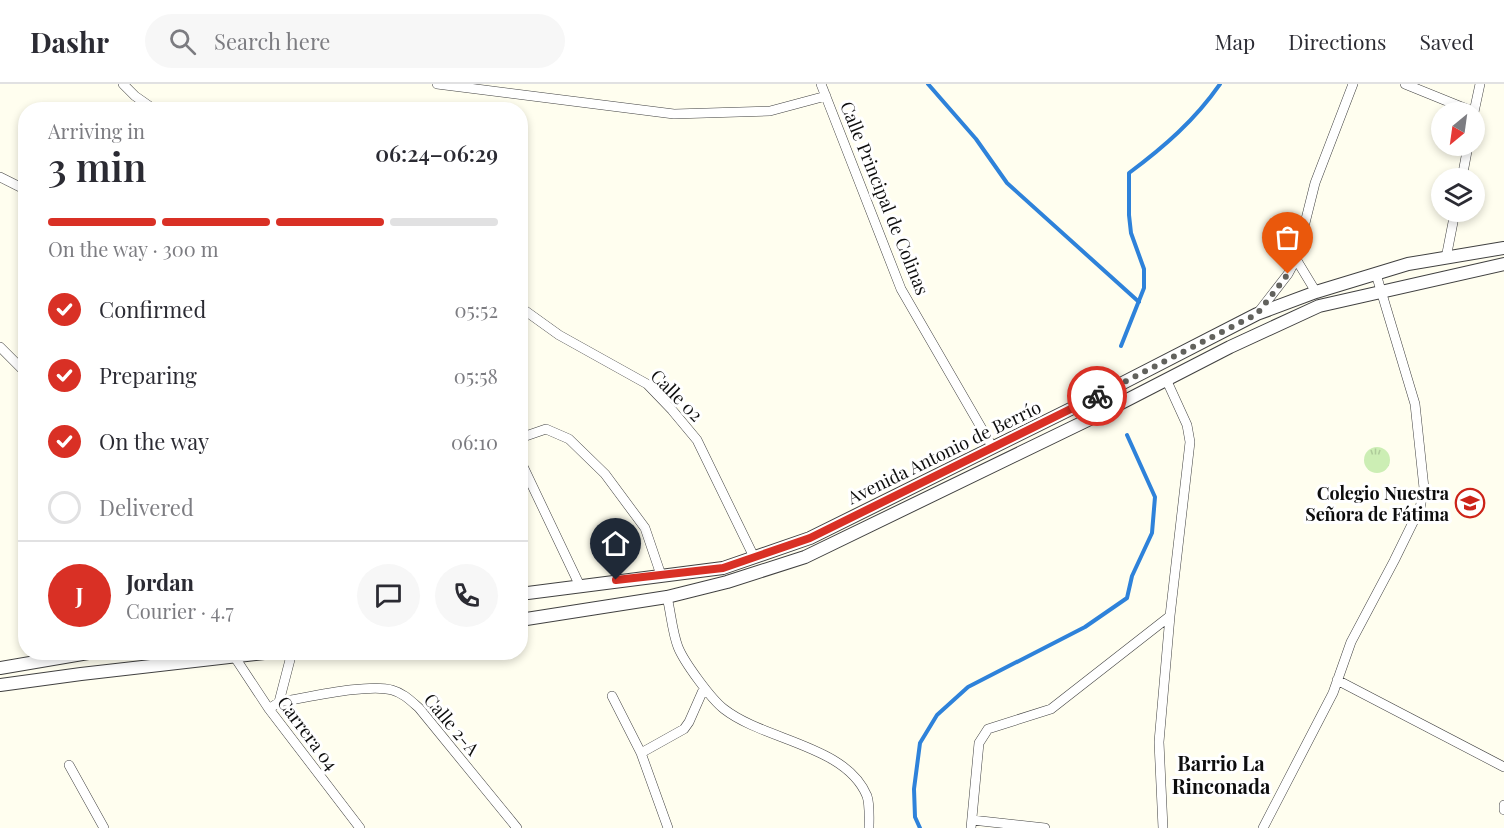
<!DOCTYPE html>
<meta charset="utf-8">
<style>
body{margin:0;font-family:"Playfair Display",serif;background:#f7f7f7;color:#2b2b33;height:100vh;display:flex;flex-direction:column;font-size:22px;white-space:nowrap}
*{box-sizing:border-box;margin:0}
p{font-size:20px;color:#7c7c81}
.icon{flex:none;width:33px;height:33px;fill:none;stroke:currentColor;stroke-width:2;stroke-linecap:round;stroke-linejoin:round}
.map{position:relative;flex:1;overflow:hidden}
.side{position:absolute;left:18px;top:18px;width:510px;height:558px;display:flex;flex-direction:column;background:#fff;border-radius:24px;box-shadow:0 3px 9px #0003}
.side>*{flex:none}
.needle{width:39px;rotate:209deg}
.fabs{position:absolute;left:1431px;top:18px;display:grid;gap:12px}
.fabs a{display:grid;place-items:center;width:54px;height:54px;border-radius:50%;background:#fff;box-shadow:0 3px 9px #0003;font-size:30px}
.pin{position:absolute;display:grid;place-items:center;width:51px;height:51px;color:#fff;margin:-62px -26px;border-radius:50% 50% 50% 0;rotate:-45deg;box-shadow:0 0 6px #0007}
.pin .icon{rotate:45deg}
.courier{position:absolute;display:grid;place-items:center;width:60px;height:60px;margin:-30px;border:4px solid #d93025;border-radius:50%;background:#fff;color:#222;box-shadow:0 2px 8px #0007}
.overview em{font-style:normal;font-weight:600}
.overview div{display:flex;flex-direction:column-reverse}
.overview{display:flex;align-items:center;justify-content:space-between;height:102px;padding:0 30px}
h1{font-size:39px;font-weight:600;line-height:45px}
.bar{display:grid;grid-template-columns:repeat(4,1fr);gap:9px 6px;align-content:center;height:72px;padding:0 30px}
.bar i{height:8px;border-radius:4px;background:#e1e1e2}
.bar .current{background:#d93025}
.bar p{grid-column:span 4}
.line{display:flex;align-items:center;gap:15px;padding:0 30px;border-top:2px solid #e1e1e2}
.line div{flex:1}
.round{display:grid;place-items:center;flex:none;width:63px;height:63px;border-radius:32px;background:#f7f7f7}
ol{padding:0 30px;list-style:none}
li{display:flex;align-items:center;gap:18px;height:66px}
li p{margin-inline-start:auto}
li .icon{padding:6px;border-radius:50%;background:#d93025;color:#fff;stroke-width:4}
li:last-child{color:#7c7c81}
li i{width:33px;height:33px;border:3px solid #e1e1e2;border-radius:50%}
header{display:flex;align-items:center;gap:36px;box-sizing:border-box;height:84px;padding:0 30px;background:#fff;border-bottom:2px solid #e1e1e2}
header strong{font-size:28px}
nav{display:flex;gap:33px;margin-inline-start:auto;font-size:21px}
.search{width:420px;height:54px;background:#f7f7f7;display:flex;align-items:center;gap:15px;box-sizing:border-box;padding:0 21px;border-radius:33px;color:#7c7c81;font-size:22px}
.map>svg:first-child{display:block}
</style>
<header>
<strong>Dashr</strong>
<div class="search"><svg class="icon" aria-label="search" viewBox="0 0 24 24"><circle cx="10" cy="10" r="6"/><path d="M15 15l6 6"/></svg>Search here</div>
<nav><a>Map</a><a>Directions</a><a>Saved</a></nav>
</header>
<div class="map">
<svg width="1504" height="744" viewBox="0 0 1504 744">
<defs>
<pattern id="grass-tufts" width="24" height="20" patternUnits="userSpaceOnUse" patternTransform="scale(1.5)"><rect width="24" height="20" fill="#cceeb4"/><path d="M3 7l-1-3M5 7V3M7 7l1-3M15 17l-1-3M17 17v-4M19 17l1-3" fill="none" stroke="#aecb9a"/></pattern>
</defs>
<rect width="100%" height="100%" fill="#fffeef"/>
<path fill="url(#grass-tufts)" d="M1364 376a13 13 0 1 1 26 0a13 13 0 1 1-26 0Z"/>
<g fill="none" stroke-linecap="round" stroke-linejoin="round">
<path stroke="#2e82da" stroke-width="4" d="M 928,0 L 976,55 L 1007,99 L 1139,218
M 1121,262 L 1144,204 L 1144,185 L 1131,149 L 1129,131 L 1129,89 C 1164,63 1195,36 1220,0
M 920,744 L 915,733 L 914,705 L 920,659 L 937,631 L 968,603 L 1085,543 L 1127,514 L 1132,492 L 1152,449 L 1155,413 L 1127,351"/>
<g stroke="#414141" stroke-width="10">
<path id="minor" d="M 123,0 L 135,12 L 155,26
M 437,0 L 674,30 L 770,27 L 826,12
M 821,0 L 901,205 L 993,364
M 1405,0 L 1474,28
M 1474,28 L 1480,0
M 0,93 L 26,106
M 1462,94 L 1468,62
M 1446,174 L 1455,128
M 1296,175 L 1316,208
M 520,223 L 559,251 L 647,300 L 672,326 L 697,356 L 754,473
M 1257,230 L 1288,190 L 1296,175 L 1315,99 L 1353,0
M 0,263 L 26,289
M 520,354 L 546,345 L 569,355 L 605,390 L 645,444 L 661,491
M 520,376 L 580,502
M 667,513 C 671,529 672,547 678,563 C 684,578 711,615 724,625 C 765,657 846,661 867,712 C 870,721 869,734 869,744
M 234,572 L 269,625 L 360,744
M 1337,596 L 1504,683
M 612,612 L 641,669 L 668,744
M 279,618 L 292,568
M 269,625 L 279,618 C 306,614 368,599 392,606 C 403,609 410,616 419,624 L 517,744
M 641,669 L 684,645 L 689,638 L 704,604
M 69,681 L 104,744
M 1504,721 L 1504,726
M 972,736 L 1045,744
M 971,744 L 979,659 L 988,645 L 1051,625 L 1170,532 L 1190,358 L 1187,341 L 1166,295
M 1163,744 L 1159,658 L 1170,532
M 1263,744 L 1333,609 L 1351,558 L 1394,477 L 1420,424 L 1424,404 L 1415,320 L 1376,190"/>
</g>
<g stroke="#414141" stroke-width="14">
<path id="tertiary" d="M 520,510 L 723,484 L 810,454 L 1111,305 L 1257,230 L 1316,208 L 1408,180 L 1504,164
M 520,536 L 667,513 L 727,498 L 805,473 L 1094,333 L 1230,263 L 1319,222 L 1504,180
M 0,584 L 94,568
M 0,601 L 81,590 L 273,568"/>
</g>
<use href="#minor" stroke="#fff" stroke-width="9"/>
<use href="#tertiary" stroke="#fff" stroke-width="12"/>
</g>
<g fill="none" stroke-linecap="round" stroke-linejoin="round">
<path stroke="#62625d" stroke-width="6" stroke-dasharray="0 10.8" d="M 1097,312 L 1257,230 L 1288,190"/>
<path stroke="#d93025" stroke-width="8" d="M 616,496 L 723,484 L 810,454 L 1097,312"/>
</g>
<defs>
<g id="school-ring" transform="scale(1.5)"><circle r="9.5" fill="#fff" stroke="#cc2318" stroke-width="1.5"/><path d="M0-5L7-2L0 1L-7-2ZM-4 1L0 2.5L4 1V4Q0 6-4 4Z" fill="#cc2318"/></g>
</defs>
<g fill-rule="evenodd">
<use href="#school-ring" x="1470" y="419"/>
</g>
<g text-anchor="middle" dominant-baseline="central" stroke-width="6" stroke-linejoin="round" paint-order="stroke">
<g font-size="18" fill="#0e0e0e" stroke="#fff">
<text transform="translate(885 114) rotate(68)">Calle Principal de Colinas</text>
<text transform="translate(677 311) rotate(45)">Calle 02</text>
<text transform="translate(944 368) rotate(-26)">Avenida Antonio de Berrío</text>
<text transform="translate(452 640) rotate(50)">Calle 2-A</text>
<text transform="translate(308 649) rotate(53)">Carrera 04</text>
</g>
<g font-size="18" font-weight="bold" fill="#0e0e0e" stroke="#fff" text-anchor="end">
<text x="1449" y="409">Colegio Nuestra<tspan x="1449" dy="21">Señora de Fátima</tspan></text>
</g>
<g font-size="20" font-weight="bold" fill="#0e0e0e" stroke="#fff">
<text x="1221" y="678">Barrio La<tspan x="1221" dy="23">Rinconada</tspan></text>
</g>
</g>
</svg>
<div class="fabs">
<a><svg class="needle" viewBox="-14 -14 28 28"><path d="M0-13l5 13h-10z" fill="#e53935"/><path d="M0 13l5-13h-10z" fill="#7c7c81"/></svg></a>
<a><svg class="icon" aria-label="layers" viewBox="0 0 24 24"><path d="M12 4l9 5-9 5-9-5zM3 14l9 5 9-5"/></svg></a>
</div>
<div class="pin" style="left:1288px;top:190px;background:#ea580c"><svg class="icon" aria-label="bag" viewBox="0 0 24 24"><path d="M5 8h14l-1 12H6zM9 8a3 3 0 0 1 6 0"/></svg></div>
<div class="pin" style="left:616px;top:496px;background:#1f2937"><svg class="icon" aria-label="home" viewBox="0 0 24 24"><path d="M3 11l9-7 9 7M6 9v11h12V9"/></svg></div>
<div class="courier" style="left:1097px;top:312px"><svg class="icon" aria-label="bike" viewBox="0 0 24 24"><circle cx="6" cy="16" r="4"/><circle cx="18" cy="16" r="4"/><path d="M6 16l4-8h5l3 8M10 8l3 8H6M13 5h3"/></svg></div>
<section class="side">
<div class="overview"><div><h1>3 min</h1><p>Arriving in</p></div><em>06:24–06:29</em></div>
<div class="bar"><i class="current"></i><i class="current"></i><i class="current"></i><i></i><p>On the way · 300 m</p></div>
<ol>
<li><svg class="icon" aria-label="check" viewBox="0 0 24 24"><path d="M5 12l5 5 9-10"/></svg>Confirmed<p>05:52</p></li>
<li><svg class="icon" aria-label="check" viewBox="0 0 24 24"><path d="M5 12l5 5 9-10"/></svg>Preparing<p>05:58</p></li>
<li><svg class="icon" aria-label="check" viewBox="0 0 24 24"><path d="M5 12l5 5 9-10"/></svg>On the way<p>06:10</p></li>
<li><i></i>Delivered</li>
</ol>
<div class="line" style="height:108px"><b class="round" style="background:#d93025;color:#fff">J</b><div><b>Jordan</b><p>Courier · 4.7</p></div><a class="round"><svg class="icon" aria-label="chat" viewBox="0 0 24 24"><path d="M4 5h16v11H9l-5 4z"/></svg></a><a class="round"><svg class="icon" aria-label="phone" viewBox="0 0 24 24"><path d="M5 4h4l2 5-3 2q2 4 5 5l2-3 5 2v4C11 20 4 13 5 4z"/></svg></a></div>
</section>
</div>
